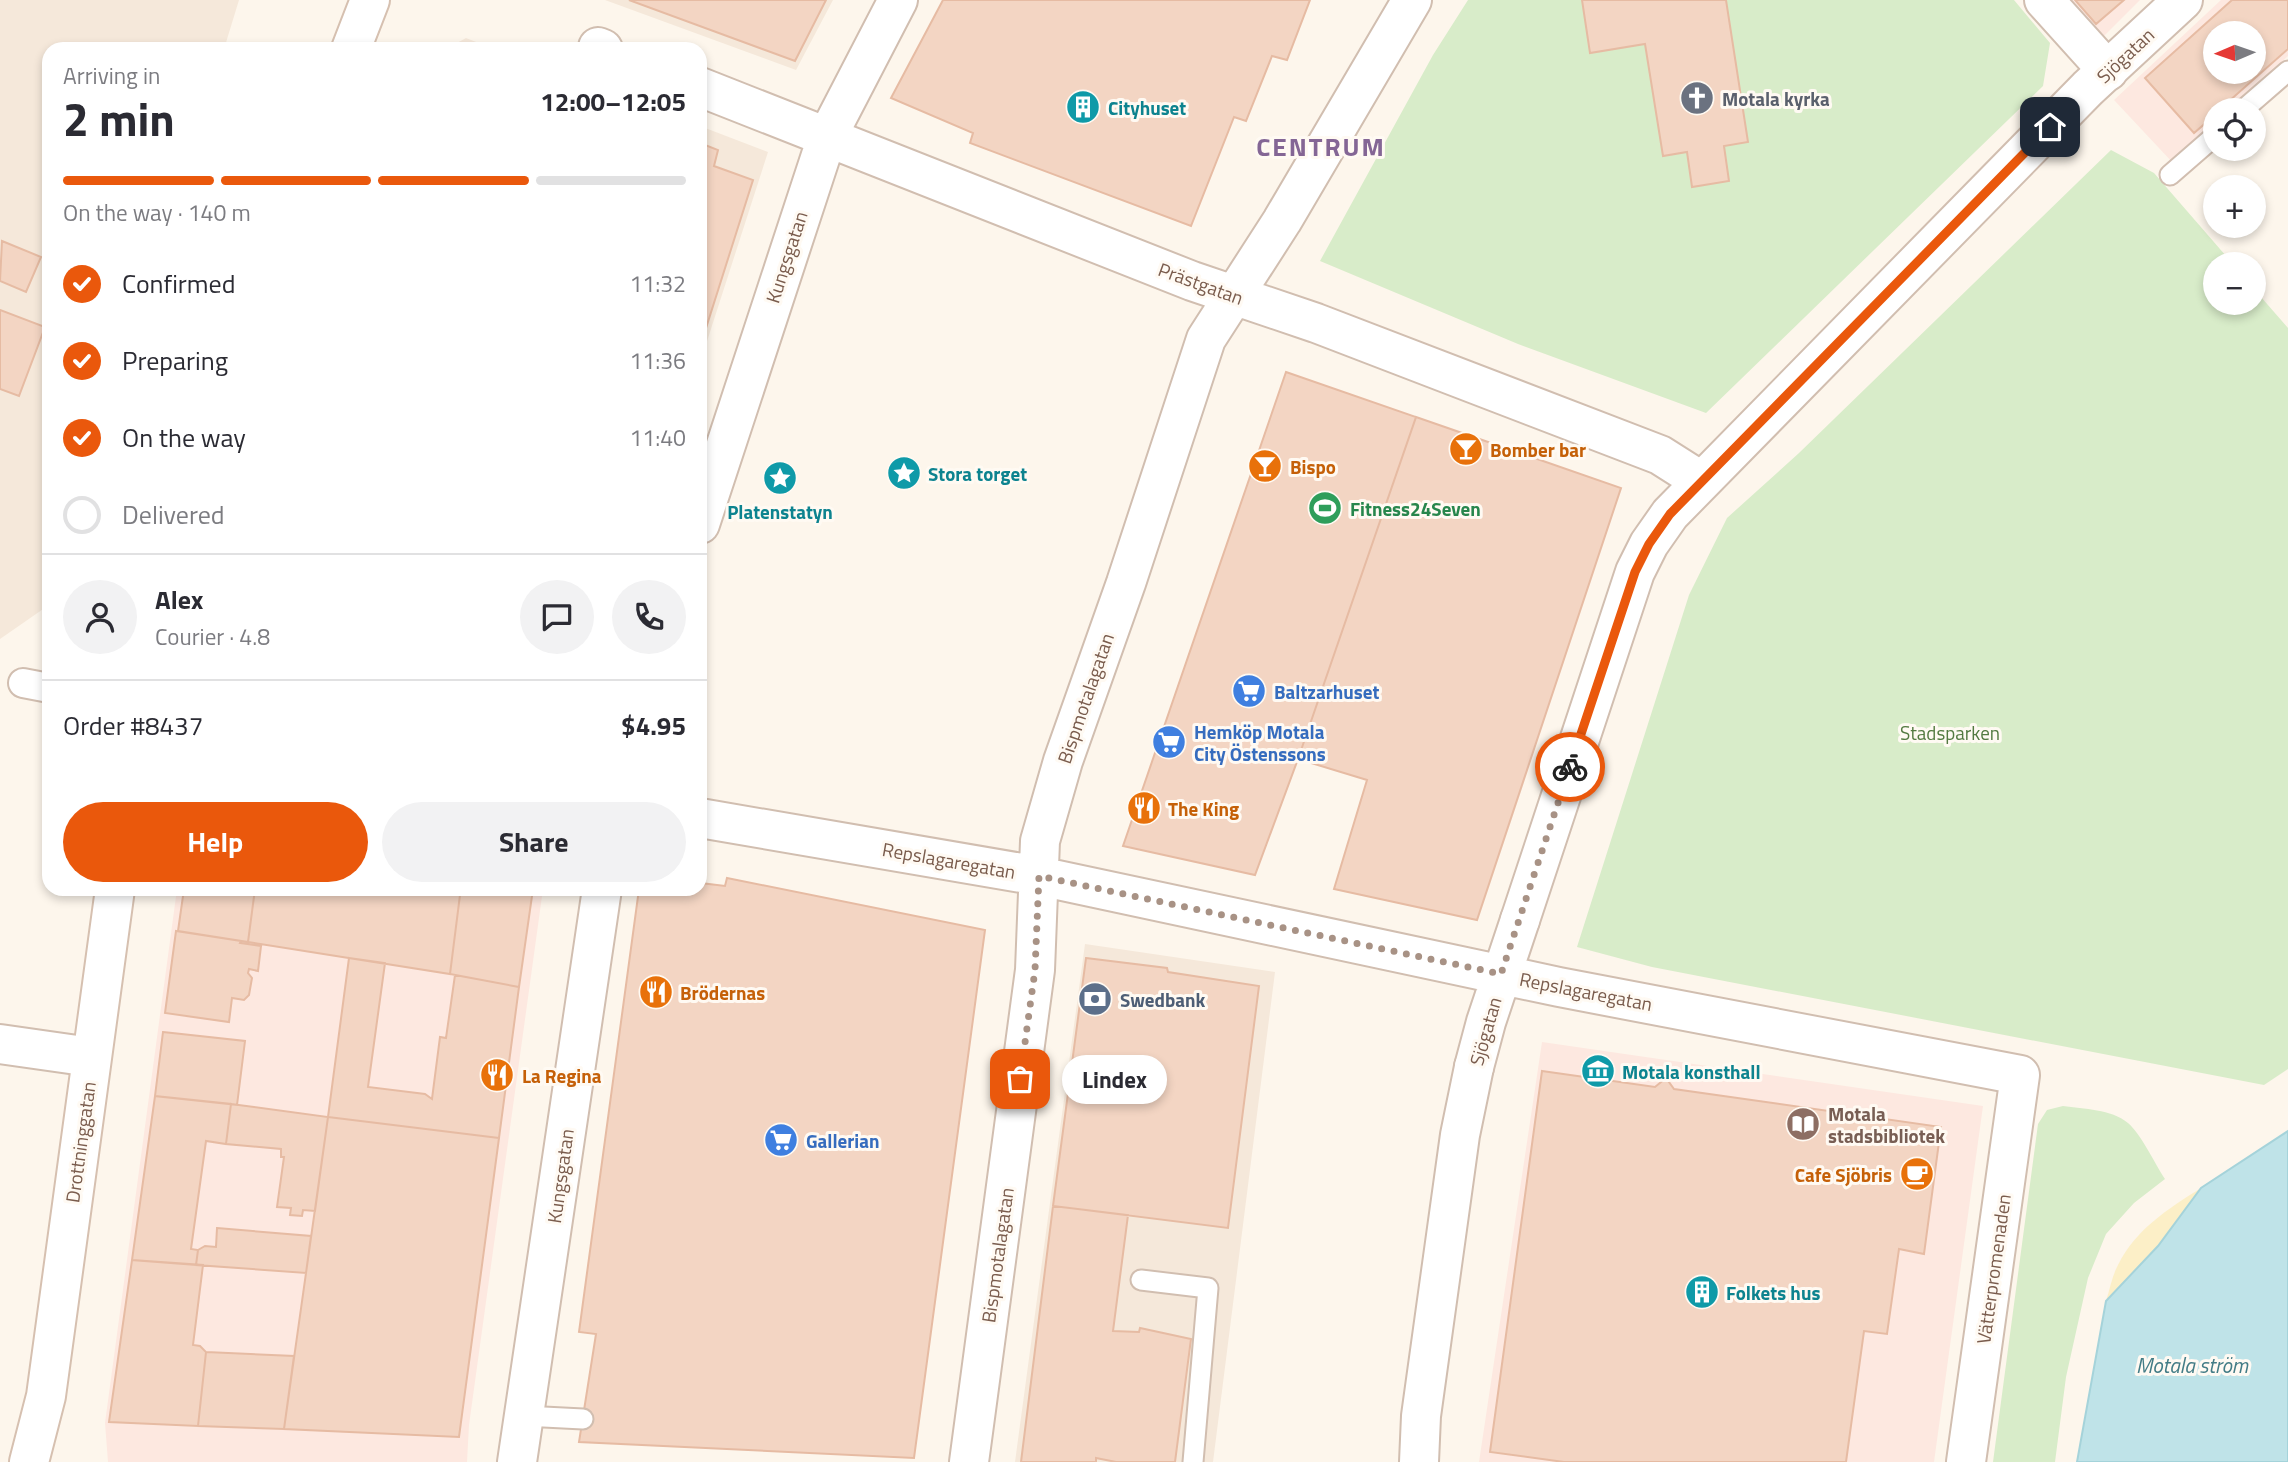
<!DOCTYPE html>
<meta charset="utf-8">
<style>
body{margin:0;font-family:"Titillium Web",sans-serif;background:#f2f2f3;color:#2b2b33;height:100vh;display:flex;flex-direction:column;font-size:26px;white-space:nowrap}
*{box-sizing:border-box;margin:0}
p{font-size:23px;color:#7c7c81}
.icon{flex:none;width:38px;height:38px;fill:none;stroke:currentColor;stroke-width:2;stroke-linecap:round;stroke-linejoin:round}
.map{position:relative;flex:1;overflow:hidden}
.side{position:absolute;left:42px;top:42px;width:665px;height:854px;display:flex;flex-direction:column;background:#fff;border-radius:21px;box-shadow:0 4px 10px #0003}
.side>*{flex:none}
.needle{width:46px;rotate:268deg}
.controls{position:absolute;left:2203px;top:21px;display:grid;gap:14px}
.controls a{display:grid;place-items:center;width:63px;height:63px;border-radius:50%;background:#fff;box-shadow:0 4px 10px #0003;font-size:35px}
.pin{position:absolute;display:grid;place-items:center;width:60px;height:60px;color:#fff;margin:-30px;border-radius:14px;box-shadow:0 4px 10px #0006}
.courier{position:absolute;display:grid;place-items:center;width:70px;height:70px;margin:-35px;border:5px solid #ea580c;border-radius:50%;background:#fff;color:#222;box-shadow:0 2px 9px #0007}
.bubble{position:absolute;height:49px;border-radius:24px;background:#fff;box-shadow:0 4px 10px #0003;font-size:23px;font-weight:700;line-height:49px;text-align:center}
.overview em{font-style:normal;font-weight:700}
.overview div{display:flex;flex-direction:column-reverse}
.overview{display:flex;align-items:center;justify-content:space-between;height:119px;padding:0 21px}
h1{font-size:46px;font-weight:700;line-height:52px}
.bar{display:grid;grid-template-columns:repeat(4,1fr);gap:10px 7px;align-content:center;height:84px;padding:0 21px}
.bar i{height:9px;border-radius:5px;background:#e1e1e2}
.bar .on{background:#ea580c}
.bar p{grid-column:span 4}
.line{display:flex;align-items:center;gap:18px;padding:0 21px;border-top:2px solid #e1e1e2}
.line div{flex:1}
.round{display:grid;place-items:center;flex:none;width:74px;height:74px;border-radius:37px;background:#f2f2f3}
ol{padding:0 21px;list-style:none}
li{display:flex;align-items:center;gap:21px;height:77px}
li p{margin-inline-start:auto}
li .icon{padding:7px;border-radius:50%;background:#ea580c;color:#fff;stroke-width:4}
li:last-child{color:#7c7c81}
li i{width:38px;height:38px;border:4px solid #e1e1e2;border-radius:50%}
.action{display:flex;gap:14px;margin-top:auto;padding:14px 21px}
.action a{flex:1;height:80px;border-radius:42px;background:#ea580c;color:#fff;font-size:28px;font-weight:700;line-height:80px;text-align:center}
.action a+a{background:#f2f2f3;color:#2b2b33}
.map>svg:first-child{display:block}
</style>
<div class="map">
<svg width="2288" height="1462" viewBox="0 0 2288 1462">
<rect width="100%" height="100%" fill="#fdf6ec"/>
<path fill="#f5e8da" d="M 0,0 L 239,0 L 224,49 L 49,49 L 49,605 L 0,639 Z
M 605,0 L 833,0 L 796,70 Z
M 466,38 L 494,49 L 446,49 Z
M 700,126 L 768,152 L 700,363 Z
M 1085,944 L 1275,972 L 1213,1462 L 1015,1462 Z"/>
<path fill="#fde8e0" fill-rule="evenodd" d="M 2065,0 L 2140,0 L 2100,40 Z
M 2221,0 L 2288,0 L 2288,56 L 2230,110 L 2216,110 L 2215,124 L 2173,163 L 2114,100 ZM 2216,33 L 2254,33 L 2254,72 L 2216,72 Z
M 177,889 L 543,889 L 469,1425 L 467,1462 L 108,1462 L 105,1423 Z
M 1542,1042 L 1983,1106 L 1934,1462 L 1479,1462 Z"/>
<path fill="#d8ecc9" d="M 1468,0 L 2014,0 L 2050,43 L 2043,86 L 1706,413 L 1518,344 L 1320,261 L 1433,55 Z
M 2111,150 L 2154,173 L 2233,264 L 2216,264 L 2216,303 L 2254,303 L 2254,289 L 2288,328 L 2288,1069 L 2264,1085 L 1652,967 L 1577,947 L 1689,595 L 1727,518 L 1799,453 Z
M 2063,1106 C 2084,1109 2111,1109 2128,1123 C 2141,1134 2155,1164 2165,1179 L 2134,1203 L 2106,1234 L 2088,1278 L 2066,1377 L 2055,1462 L 1993,1462 L 2038,1124 L 2047,1110 Z"/>
<path fill="#fcefc7" d="M 2201,1188 L 2158,1246 L 2106,1301 C 2110,1289 2112,1276 2118,1265 C 2136,1229 2168,1209 2201,1188 Z"/>
<path fill="#bfe3e8" stroke="#a5d3da" stroke-width="2" d="M 2288,1131 L 2288,1462 L 2077,1462 L 2106,1301 L 2158,1246 L 2201,1188 Z"/>
<path fill="#f3d5c3" stroke="#e6bba3" stroke-width="2" fill-rule="evenodd" d="M 629,0 L 826,0 L 795,61 Z
M 943,0 L 1310,0 L 1287,60 L 1272,56 L 1246,121 L 1234,117 L 1191,226 L 970,143 L 973,133 L 891,98 Z
M 1582,0 L 1726,0 L 1748,142 L 1724,146 L 1729,181 L 1692,187 L 1687,152 L 1663,156 L 1645,44 L 1590,53 Z
M 2075,0 L 2124,0 L 2096,24 Z
M 2232,0 L 2288,0 L 2288,49 L 2219,110 L 2216,110 L 2216,114 L 2194,133 L 2145,78 ZM 2216,33 L 2254,33 L 2254,72 L 2216,72 Z
M 700,143 L 718,150 L 714,166 L 753,180 L 700,347 Z
M 2,241 L 41,257 L 26,292 L 0,281 Z
M 0,310 L 45,327 L 19,396 L 0,389 Z
M 1286,372 L 1416,417 L 1298,759 L 1255,875 L 1123,846 Z
M 1416,417 L 1621,488 L 1477,920 L 1334,889 L 1367,780 L 1298,759 Z
M 727,878 L 985,930 L 914,1458 L 579,1442 L 596,1334 L 579,1332 L 639,889 L 700,889 L 700,883 L 725,886 Z
M 184,889 L 255,889 L 248,942 L 178,931 Z
M 255,889 L 433,889 L 460,895 L 450,974 L 248,942 Z
M 433,889 L 533,889 L 519,987 L 450,974 L 460,895 Z
M 176,931 L 241,941 L 240,943 L 261,946 L 258,971 L 249,969 L 248,973 L 252,978 L 249,995 L 244,1000 L 232,998 L 229,1022 L 165,1013 Z
M 349,958 L 385,963 L 368,1087 L 425,1094 L 432,1099 L 440,1037 L 446,1038 L 455,975 L 519,987 L 499,1138 L 328,1117 Z
M 1086,958 L 1167,968 L 1168,972 L 1259,986 L 1228,1228 L 1053,1206 Z
M 163,1032 L 245,1041 L 237,1105 L 155,1096 Z
M 1542,1071 L 1655,1087 L 1666,1078 L 1674,1089 L 1941,1127 L 1924,1254 L 1899,1249 L 1887,1334 L 1864,1331 L 1846,1462 L 1564,1462 L 1490,1452 Z
M 155,1096 L 231,1104 L 226,1144 L 206,1141 L 191,1249 L 198,1250 L 196,1265 L 132,1260 Z
M 231,1104 L 328,1117 L 315,1211 L 303,1210 L 302,1216 L 290,1215 L 291,1208 L 277,1207 L 284,1157 L 281,1157 L 281,1149 L 226,1144 Z
M 328,1117 L 499,1138 L 459,1437 L 284,1429 Z
M 1053,1206 L 1128,1215 L 1113,1331 L 1139,1332 L 1140,1328 L 1191,1339 L 1175,1462 L 1116,1462 L 1096,1458 L 1096,1462 L 1021,1462 Z
M 217,1228 L 311,1236 L 306,1273 L 196,1265 L 198,1250 L 205,1246 L 216,1247 Z
M 132,1260 L 203,1265 L 193,1345 L 200,1346 L 206,1352 L 198,1426 L 109,1422 Z
M 206,1352 L 294,1356 L 284,1429 L 198,1426 Z"/>
<g fill="none" stroke-linecap="round" stroke-linejoin="round">
<g stroke="#d1beb0" stroke-width="23">
<path id="service" d="M 2243,110 L 2288,71
M 2170,175 L 2216,135
M 1141,1280 L 1208,1288 L 1193,1462
M 524,1416 L 583,1419"/>
</g>
<g stroke="#d1beb0" stroke-width="32">
<path id="pedestrian" d="M 23,683 L 49,688"/>
</g>
<g stroke="#d1beb0" stroke-width="42">
<path id="minor" d="M 2044,0 L 2108,71
M 598,47 L 603,49
M 700,87 L 1192,281 L 1316,323 L 1660,455 L 1701,481
M 700,524 L 827,137 L 898,0
M 700,818 L 1039,876 L 1559,987 L 2020,1075 L 1966,1462
M 0,1044 L 91,1057
M 1474,1067 L 1486,1022 L 1520,920
M 517,1462 L 602,889
M 969,1462 L 1035,970 L 1040,841 L 1063,761 L 1126,583 L 1206,339 L 1282,221 L 1412,0"/>
</g>
<g stroke="#d1beb0" stroke-width="42">
<path id="tertiary" d="M 1520,920 L 1635,572 L 1649,544 L 1670,514 L 2088,88 L 2183,0
M 1419,1462 L 1421,1416 L 1460,1135 L 1474,1067"/>
</g>
<g stroke="#d6c0b0" stroke-width="42">
<path id="secondary" d="M 351,49 L 370,0
M 29,1462 L 46,1396 L 115,889"/>
</g>
<use href="#service" stroke="#fff" stroke-width="19"/>
<use href="#pedestrian" stroke="#fff" stroke-width="28"/>
<use href="#minor" stroke="#fff" stroke-width="38"/>
<use href="#tertiary" stroke="#fff" stroke-width="38"/>
<use href="#secondary" stroke="#fff" stroke-width="38"/>
</g>
<g fill="none" stroke-linecap="round" stroke-linejoin="round">
<path stroke="#a89285" stroke-width="7" stroke-dasharray="0 12.6" d="M 1020,1079 L 1035,970 L 1039,876 L 1501,974 L 1570,767"/>
<path stroke="#ea580c" stroke-width="9" d="M 1570,767 L 1635,572 L 1649,544 L 1670,514 L 2050,127"/>
</g>
<defs>
<g id="church-disc" transform="scale(1.75)"><circle r="9.5" fill="#6b7280" stroke="#fffaf3"/><path d="M-1.2-6h2.4v3.5h3.3v2.4h-3.3V6h-2.4V-.1h-3.3v-2.4h3.3Z" fill="#fff"/></g>
<g id="building-disc" transform="scale(1.75)"><circle r="9.5" fill="#0f9aa8" stroke="#fffaf3"/><path d="M-4-6H4V6H1V3H-1V6H-4ZM-2.5-4.3h1.7v1.8h-1.7ZM.8-4.3h1.7v1.8H.8ZM-2.5-1h1.7V.8h-1.7ZM.8-1h1.7V.8H.8Z" fill="#fff"/></g>
<g id="bar-disc" transform="scale(1.75)"><circle r="9.5" fill="#e8710a" stroke="#fffaf3"/><path d="M-6-5H6L.8 .8V4.5H3.5V6h-7V4.5H-.8V.8Z" fill="#fff"/></g>
<g id="sight-disc" transform="scale(1.75)"><circle r="9.5" fill="#0f9aa8" stroke="#fffaf3"/><path d="M0-6L1.8-2.2L6-1.7L2.9 1.2L3.7 5.4L0 3.3L-3.7 5.4L-2.9 1.2L-6-1.7L-1.8-2.2Z" fill="#fff"/></g>
<g id="stadium-disc" transform="scale(1.75)"><circle r="9.5" fill="#2e9e5b" stroke="#fffaf3"/><path d="M0-5a6.5 5 0 1 0 0 10a6.5 5 0 1 0 0-10ZM-3.5-1.8h7v3.6h-7Z" fill="#fff"/></g>
<g id="supermarket-disc" transform="scale(1.75)"><circle r="9.5" fill="#3f7fe0" stroke="#fffaf3"/><path d="M-6-5.5h2.5l.6 2H6L4.5 2H-2.5L-4.4-4H-6ZM-1.5 3.2a1.3 1.3 0 1 0 .1 0ZM3 3.2a1.3 1.3 0 1 0 .1 0Z" fill="#fff"/></g>
<g id="restaurant-disc" transform="scale(1.75)"><circle r="9.5" fill="#e8710a" stroke="#fffaf3"/><path d="M-5-6h1v4h1v-4h1v4h1v-4h1v5L-1.5 .5V6h-2V.5L-5-1ZM5-6V6H3V1.5H1.5Q1.5-4 5-6Z" fill="#fff"/></g>
<g id="bank-disc" transform="scale(1.75)"><circle r="9.5" fill="#5c6f8a" stroke="#fffaf3"/><path d="M-6-4H6V4H-6ZM0-2.3a2.3 2.3 0 1 0 0 4.6a2.3 2.3 0 1 0 0-4.6Z" fill="#fff"/></g>
<g id="museum-disc" transform="scale(1.75)"><circle r="9.5" fill="#0f9aa8" stroke="#fffaf3"/><path d="M0-6L6-3V-2H-6V-3ZM-5-1h2V3h-2ZM-1-1h2V3h-2ZM3-1h2V3H3ZM-6 4H6V6H-6Z" fill="#fff"/></g>
<g id="library-disc" transform="scale(1.75)"><circle r="9.5" fill="#8d6e63" stroke="#fffaf3"/><path d="M-6-4Q-3-5.5-.7-3.5V5Q-3 3-6 4ZM6-4Q3-5.5 .7-3.5V5Q3 3 6 4Z" fill="#fff"/></g>
<g id="cafe-disc" transform="scale(1.75)"><circle r="9.5" fill="#e8710a" stroke="#fffaf3"/><path d="M-5.5-4.5H6V0H3Q3 3.5 0 3.5H-2.5Q-5.5 3.5-5.5 0ZM3-3.2v2h1.7v-2ZM-6 4.5H4V6H-6Z" fill="#fff"/></g>
</defs>
<g fill-rule="evenodd">
<use href="#church-disc" x="1697" y="98"/>
<use href="#building-disc" x="1083" y="107"/>
<use href="#bar-disc" x="1466" y="449"/>
<use href="#bar-disc" x="1265" y="466"/>
<use href="#sight-disc" x="904" y="473"/>
<use href="#sight-disc" x="780" y="478"/>
<use href="#stadium-disc" x="1325" y="508"/>
<use href="#supermarket-disc" x="1249" y="691"/>
<use href="#supermarket-disc" x="1169" y="742"/>
<use href="#restaurant-disc" x="1144" y="808"/>
<use href="#restaurant-disc" x="656" y="992"/>
<use href="#bank-disc" x="1095" y="999"/>
<use href="#museum-disc" x="1598" y="1071"/>
<use href="#restaurant-disc" x="497" y="1075"/>
<use href="#library-disc" x="1803" y="1124"/>
<use href="#supermarket-disc" x="781" y="1140"/>
<use href="#cafe-disc" x="1917" y="1174"/>
<use href="#building-disc" x="1702" y="1292"/>
</g>
<g text-anchor="middle" dominant-baseline="central" stroke-width="6" stroke-linejoin="round" paint-order="stroke">
<g font-size="19" fill="#7a5c4d" stroke="#fffaf3">
<text transform="translate(2125 55) rotate(-43)">Sjögatan</text>
<text transform="translate(786 257) rotate(-72)">Kungsgatan</text>
<text transform="translate(1201 283) rotate(20)">Prästgatan</text>
<text transform="translate(1085 698) rotate(-71)">Bispmotalagatan</text>
<text transform="translate(949 860) rotate(10)">Repslagaregatan</text>
<text transform="translate(1586 991) rotate(11)">Repslagaregatan</text>
<text transform="translate(1485 1031) rotate(-74)">Sjögatan</text>
<text transform="translate(80 1142) rotate(-82)">Drottninggatan</text>
<text transform="translate(560 1176) rotate(-82)">Kungsgatan</text>
<text transform="translate(997 1255) rotate(-82)">Bispmotalagatan</text>
<text transform="translate(1993 1269) rotate(-82)">Vätterpromenaden</text>
</g>
<g font-size="19" font-weight="bold" fill="#5b616d" stroke="#fffaf3" text-anchor="start">
<text x="1722" y="98">Motala kyrka</text>
</g>
<g font-size="19" font-weight="bold" fill="#0d838f" stroke="#fffaf3" text-anchor="start">
<text x="1108" y="107">Cityhuset</text>
<text x="928" y="473">Stora torget</text>
<text x="780" y="511" text-anchor="middle">Platenstatyn</text>
<text x="1622" y="1071">Motala konsthall</text>
<text x="1726" y="1292">Folkets hus</text>
</g>
<g font-size="19" font-weight="bold" fill="#c56008" stroke="#fffaf3" text-anchor="start">
<text x="1490" y="449">Bomber bar</text>
<text x="1290" y="466">Bispo</text>
<text x="1168" y="808">The King</text>
<text x="680" y="992">Brödernas</text>
<text x="522" y="1075">La Regina</text>
<text x="1892" y="1174" text-anchor="end">Cafe Sjöbris</text>
</g>
<g font-size="19" font-weight="bold" fill="#27864d" stroke="#fffaf3" text-anchor="start">
<text x="1350" y="508">Fitness24Seven</text>
</g>
<g font-size="19" font-weight="bold" fill="#366cbe" stroke="#fffaf3" text-anchor="start">
<text x="1274" y="691">Baltzarhuset</text>
<text x="1194" y="731">Hemköp Motala<tspan x="1194" dy="22">City Östenssons</tspan></text>
<text x="806" y="1140">Gallerian</text>
</g>
<g font-size="19" fill="#537a41" stroke="#fffaf3">
<text x="1950" y="732">Stadsparken</text>
</g>
<g font-size="19" font-weight="bold" fill="#4e5e75" stroke="#fffaf3" text-anchor="start">
<text x="1120" y="999">Swedbank</text>
</g>
<g font-size="19" font-weight="bold" fill="#785e54" stroke="#fffaf3" text-anchor="start">
<text x="1828" y="1113">Motala<tspan x="1828" dy="22">stadsbibliotek</tspan></text>
</g>
<g font-size="21" font-style="italic" fill="#437c86" stroke="#fffaf3">
<text x="2192" y="1365">Motala ström</text>
</g>
<g font-size="26" font-weight="bold" letter-spacing="2" fill="#846695" stroke="#fffaf3">
<text x="1321" y="146">CENTRUM</text>
</g>
</g>
</svg>
<div class="controls">
<a><svg class="needle" viewBox="-14 -14 28 28"><path d="M0-13l5 13h-10z" fill="#e53935"/><path d="M0 13l5-13h-10z" fill="#7c7c81"/></svg></a>
<a><svg class="icon" aria-label="locate" viewBox="0 0 24 24"><circle cx="12" cy="12" r="6"/><path d="M12 2v4M12 18v4M2 12h4M18 12h4"/></svg></a>
<a>+</a>
<a>−</a>
</div>
<div class="pin" style="left:1020px;top:1079px;background:#ea580c"><svg class="icon" aria-label="bag" viewBox="0 0 24 24"><path d="M5 8h14l-1 12H6zM9 8a3 3 0 0 1 6 0"/></svg></div>
<div class="pin" style="left:2050px;top:127px;background:#1f2937"><svg class="icon" aria-label="home" viewBox="0 0 24 24"><path d="M3 11l9-7 9 7M6 9v11h12V9"/></svg></div>
<div class="courier" style="left:1570px;top:767px"><svg class="icon" aria-label="bike" viewBox="0 0 24 24"><circle cx="6" cy="16" r="4"/><circle cx="18" cy="16" r="4"/><path d="M6 16l4-8h5l3 8M10 8l3 8H6M13 5h3"/></svg></div>
<div class="bubble" style="left:1062px;top:1055px;width:105px">Lindex</div>
<section class="side">
<div class="overview"><div><h1>2 min</h1><p>Arriving in</p></div><em>12:00–12:05</em></div>
<div class="bar"><i class="on"></i><i class="on"></i><i class="on"></i><i></i><p>On the way · 140 m</p></div>
<ol>
<li><svg class="icon" aria-label="check" viewBox="0 0 24 24"><path d="M5 12l5 5 9-10"/></svg>Confirmed<p>11:32</p></li>
<li><svg class="icon" aria-label="check" viewBox="0 0 24 24"><path d="M5 12l5 5 9-10"/></svg>Preparing<p>11:36</p></li>
<li><svg class="icon" aria-label="check" viewBox="0 0 24 24"><path d="M5 12l5 5 9-10"/></svg>On the way<p>11:40</p></li>
<li><i></i>Delivered</li>
</ol>
<div class="line" style="height:126px"><a class="round"><svg class="icon" aria-label="person" viewBox="0 0 24 24"><circle cx="12" cy="8" r="4"/><path d="M4 21q1-7 8-7t8 7"/></svg></a><div><b>Alex</b><p>Courier · 4.8</p></div><a class="round"><svg class="icon" aria-label="chat" viewBox="0 0 24 24"><path d="M4 5h16v11H9l-5 4z"/></svg></a><a class="round"><svg class="icon" aria-label="phone" viewBox="0 0 24 24"><path d="M5 4h4l2 5-3 2q2 4 5 5l2-3 5 2v4C11 20 4 13 5 4z"/></svg></a></div>
<div class="line" style="height:91px"><div>Order #8437</div><b>$4.95</b></div>
<div class="action"><a>Help</a><a>Share</a></div>
</section>
</div>
